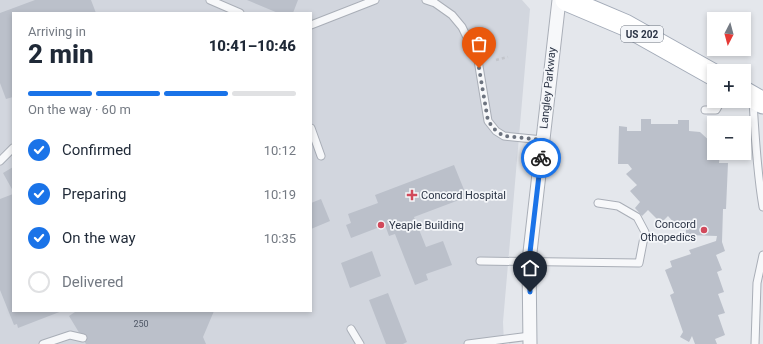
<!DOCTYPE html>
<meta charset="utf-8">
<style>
body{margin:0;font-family:Roboto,sans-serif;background:#f6f6f7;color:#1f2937;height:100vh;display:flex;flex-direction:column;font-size:15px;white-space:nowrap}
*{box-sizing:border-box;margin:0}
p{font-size:13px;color:#747a83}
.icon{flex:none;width:22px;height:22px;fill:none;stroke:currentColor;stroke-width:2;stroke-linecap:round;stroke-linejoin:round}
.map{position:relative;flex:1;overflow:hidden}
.details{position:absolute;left:12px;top:12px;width:300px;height:300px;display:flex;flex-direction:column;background:#fff;border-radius:0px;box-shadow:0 2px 6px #0003}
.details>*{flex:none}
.needle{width:26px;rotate:186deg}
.tools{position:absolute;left:707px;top:12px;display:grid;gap:8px}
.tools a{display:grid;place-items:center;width:44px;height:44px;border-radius:0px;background:#fff;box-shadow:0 2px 6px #0003;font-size:20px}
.pin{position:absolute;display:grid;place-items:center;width:34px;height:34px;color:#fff;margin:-41px -17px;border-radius:50% 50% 50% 0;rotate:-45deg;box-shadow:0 0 4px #0007}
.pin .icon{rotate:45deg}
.courier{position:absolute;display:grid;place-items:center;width:40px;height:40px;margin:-20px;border:3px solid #1a73e8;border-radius:50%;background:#fff;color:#222;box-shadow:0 1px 5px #0007}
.summary em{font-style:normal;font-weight:800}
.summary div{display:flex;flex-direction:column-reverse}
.summary{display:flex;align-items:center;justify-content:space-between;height:68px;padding:0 16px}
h1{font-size:26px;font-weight:800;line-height:30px}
.bar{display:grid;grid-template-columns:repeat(4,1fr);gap:6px 4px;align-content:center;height:48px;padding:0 16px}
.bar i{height:5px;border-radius:3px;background:#e0e1e3}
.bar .selected{background:#1a73e8}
.bar p{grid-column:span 4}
ol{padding:0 16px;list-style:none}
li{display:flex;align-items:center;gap:12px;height:44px}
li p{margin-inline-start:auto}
li .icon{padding:4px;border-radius:50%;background:#1a73e8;color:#fff;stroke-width:4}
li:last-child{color:#747a83}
li i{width:22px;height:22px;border:2px solid #e0e1e3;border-radius:50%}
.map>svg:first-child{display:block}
</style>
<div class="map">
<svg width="763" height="344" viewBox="0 0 763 344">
<rect width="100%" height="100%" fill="#e4e7ec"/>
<path fill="#d2d6de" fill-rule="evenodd" d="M 0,0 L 522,0 L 530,9 L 503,322 L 504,344 L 0,344 ZM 13,13 L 311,13 L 311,311 L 13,311 Z"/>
<path fill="#bbc0ca" d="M 35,0 L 91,0 L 96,13 L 13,13 L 13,97 L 6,99 L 0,83 L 0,13 Z
M 247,0 L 298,0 L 293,13 L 278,13 Z
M 641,119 L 651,119 L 651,124 L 678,124 L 678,120 L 689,120 L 689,131 L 700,132 L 714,145 L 714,153 L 720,153 L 719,163 L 728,163 L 726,209 L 723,209 L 722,242 L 725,251 L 716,255 L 722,270 L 717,272 L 724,292 L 718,294 L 725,313 L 718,315 L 725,335 L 715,339 L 717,344 L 695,344 L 692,336 L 689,342 L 680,337 L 683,332 L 670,295 L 674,293 L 665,270 L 672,267 L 670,261 L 691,254 L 689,250 L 716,241 L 717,236 L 686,235 L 686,225 L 681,220 L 676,225 L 668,216 L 661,223 L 648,210 L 642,216 L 635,208 L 640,202 L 630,191 L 637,185 L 626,174 L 632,169 L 628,164 L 618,164 L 619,126 L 627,127 L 627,131 L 641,131 Z
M 454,165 L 467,197 L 414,217 L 426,247 L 443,241 L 452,265 L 426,274 L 428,280 L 415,285 L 395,234 L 389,236 L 385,225 L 351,238 L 346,225 L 351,223 L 348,214 L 378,203 L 375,195 Z
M 13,167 L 13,191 L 3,173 Z
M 13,194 L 13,311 L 62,311 L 18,328 L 17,324 L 14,325 L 0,290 L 0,199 Z
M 321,199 L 330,221 L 311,229 L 311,203 Z
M 372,251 L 381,276 L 350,288 L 341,263 Z
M 388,293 L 407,342 L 403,344 L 386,344 L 369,300 Z
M 75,311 L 214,311 L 203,337 L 206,344 L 86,344 L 69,316 L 75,312 Z"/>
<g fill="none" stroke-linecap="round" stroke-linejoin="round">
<g stroke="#a9aeb7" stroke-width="9">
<path id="lane" d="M 210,0 L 240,13
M 426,0 L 435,3 L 452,15 L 462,27 L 478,60 L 488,121 L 496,131 L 504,136 L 543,140
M 311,25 L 375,0
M 753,101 C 755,137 757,172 763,207
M 705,110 L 716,110 L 721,101
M 311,128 L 321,156
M 0,161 L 13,148
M 480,261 L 639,263 L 645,232 L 637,217 L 618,206 L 598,203
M 351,329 L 360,344
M 43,344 L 70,335 L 83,338
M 468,344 L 530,336
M 755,344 L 757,283 L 763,255"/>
</g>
<g stroke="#a9aeb7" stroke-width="15">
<path id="street" d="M 530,344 L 529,261 L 559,0"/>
</g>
<g stroke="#a3abb8" stroke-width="23">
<path id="primary" d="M 566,0 L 625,25 L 714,75
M 744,92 L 763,103"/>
</g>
<path stroke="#c2c5cb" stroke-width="2.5" stroke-dasharray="3 3" stroke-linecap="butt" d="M 496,60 L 508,57"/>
<use href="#lane" stroke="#f7f8fa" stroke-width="7"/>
<use href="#street" stroke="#f7f8fa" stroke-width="13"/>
<use href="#primary" stroke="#fff" stroke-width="21"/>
</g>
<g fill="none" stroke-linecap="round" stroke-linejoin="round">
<path stroke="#6c737f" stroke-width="4" stroke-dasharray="0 7.2" d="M 479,68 L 488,121 L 496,131 L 504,136 L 543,140 L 541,158"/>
<path stroke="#1a73e8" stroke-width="5" d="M 530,292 L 529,261 L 541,158"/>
</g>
<g fill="#d1495b" stroke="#f4f6f9" stroke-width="1.5">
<path d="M410 189h4v4h4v4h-4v4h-4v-4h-4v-4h4z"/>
<circle cx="381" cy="225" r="4"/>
<circle cx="704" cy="230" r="4"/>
</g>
<g text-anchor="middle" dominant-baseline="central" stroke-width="3.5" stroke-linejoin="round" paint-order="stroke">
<g font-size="9" fill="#4f5766">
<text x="141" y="324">250</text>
</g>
<rect fill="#f4f6f9" stroke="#676e7b" stroke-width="1" x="621" y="26" width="42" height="16" rx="3"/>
<g font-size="10" font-weight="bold" fill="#2b3445">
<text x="642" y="34">US 202</text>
</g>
<g font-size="11" fill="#2b3445" stroke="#f4f6f9">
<text transform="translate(548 88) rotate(-84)">Langley Parkway</text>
</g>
<g font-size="11" fill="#2b3445" stroke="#f4f6f9" text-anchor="start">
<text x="421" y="195">Concord Hospital</text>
<text x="696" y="224" text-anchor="end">Concord<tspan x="696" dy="13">Othopedics</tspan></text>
<text x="389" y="225">Yeaple Building</text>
</g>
</g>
</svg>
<div class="tools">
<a><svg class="needle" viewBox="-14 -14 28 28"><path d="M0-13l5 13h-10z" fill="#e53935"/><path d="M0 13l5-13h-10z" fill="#747a83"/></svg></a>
<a>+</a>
<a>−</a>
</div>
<div class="pin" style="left:479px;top:68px;background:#ea580c"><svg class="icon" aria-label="bag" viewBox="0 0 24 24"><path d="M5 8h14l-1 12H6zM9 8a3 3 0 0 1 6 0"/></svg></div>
<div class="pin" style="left:530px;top:292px;background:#1f2937"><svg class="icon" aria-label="home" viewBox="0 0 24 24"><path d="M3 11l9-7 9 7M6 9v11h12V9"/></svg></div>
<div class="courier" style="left:541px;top:158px"><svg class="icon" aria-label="bike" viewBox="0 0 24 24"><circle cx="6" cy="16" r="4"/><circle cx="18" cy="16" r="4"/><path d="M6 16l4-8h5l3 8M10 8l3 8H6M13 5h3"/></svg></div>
<section class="details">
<div class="summary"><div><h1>2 min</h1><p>Arriving in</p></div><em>10:41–10:46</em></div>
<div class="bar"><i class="selected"></i><i class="selected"></i><i class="selected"></i><i></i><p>On the way · 60 m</p></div>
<ol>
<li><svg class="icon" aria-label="check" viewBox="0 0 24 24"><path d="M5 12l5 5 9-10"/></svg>Confirmed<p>10:12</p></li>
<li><svg class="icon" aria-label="check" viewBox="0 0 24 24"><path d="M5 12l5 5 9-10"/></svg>Preparing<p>10:19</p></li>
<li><svg class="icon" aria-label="check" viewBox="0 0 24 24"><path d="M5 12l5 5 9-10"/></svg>On the way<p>10:35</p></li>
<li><i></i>Delivered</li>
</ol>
</section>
</div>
